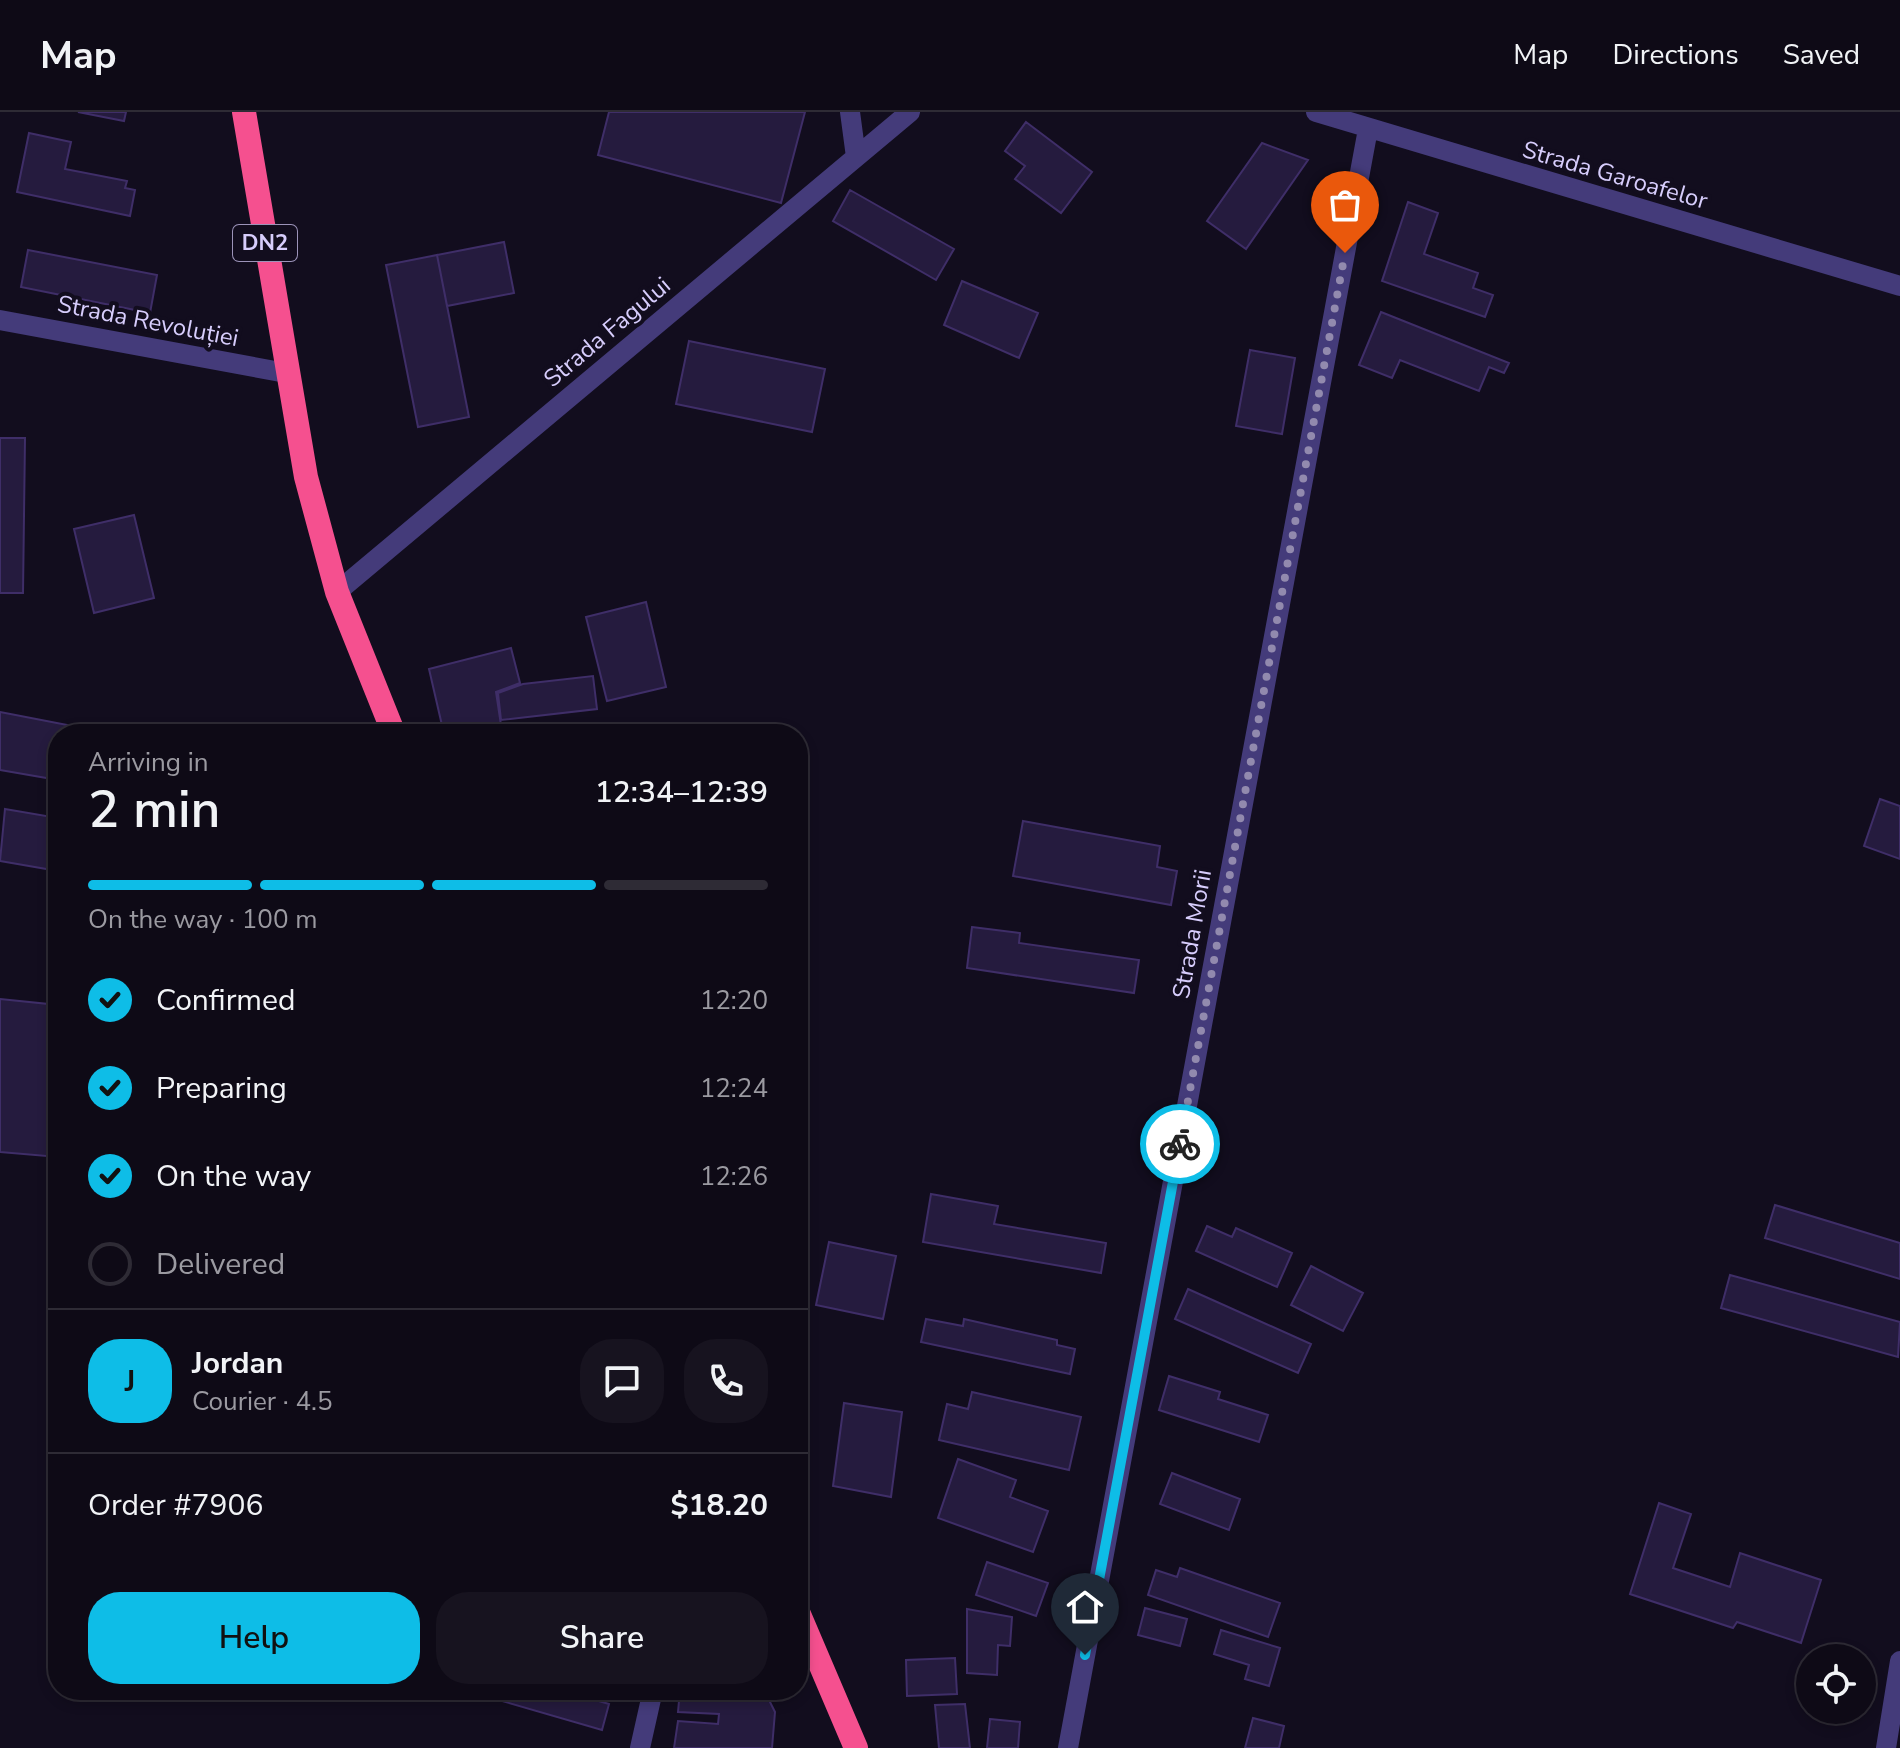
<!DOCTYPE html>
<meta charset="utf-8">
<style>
body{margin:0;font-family:"Nunito Sans",sans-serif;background:#17131f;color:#f1f3f6;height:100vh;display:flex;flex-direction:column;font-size:30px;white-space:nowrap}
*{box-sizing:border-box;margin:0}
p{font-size:26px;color:#9b9aa1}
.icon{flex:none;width:44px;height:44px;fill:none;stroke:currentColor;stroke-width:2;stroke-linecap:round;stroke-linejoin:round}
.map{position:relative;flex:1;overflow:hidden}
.drawer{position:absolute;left:48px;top:612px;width:760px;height:976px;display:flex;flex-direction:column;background:#0e0a16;border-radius:32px;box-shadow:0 4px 12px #0003,0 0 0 2px #2e2b35}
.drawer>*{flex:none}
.tools{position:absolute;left:1796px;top:1532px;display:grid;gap:16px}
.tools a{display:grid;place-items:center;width:80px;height:80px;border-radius:50%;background:#0e0a16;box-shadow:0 4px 12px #0003,0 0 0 2px #2e2b35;font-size:40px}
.pin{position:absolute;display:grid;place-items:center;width:68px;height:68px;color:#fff;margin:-82px -34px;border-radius:50% 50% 50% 0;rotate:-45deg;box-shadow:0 0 8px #0007}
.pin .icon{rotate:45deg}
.courier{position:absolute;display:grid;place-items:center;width:80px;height:80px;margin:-40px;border:6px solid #0ebde7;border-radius:50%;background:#fff;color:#222;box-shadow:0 2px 10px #0007}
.headline em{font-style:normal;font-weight:600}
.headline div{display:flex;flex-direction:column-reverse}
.headline{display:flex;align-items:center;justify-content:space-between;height:136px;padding:0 40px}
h1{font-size:52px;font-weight:600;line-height:60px}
.bar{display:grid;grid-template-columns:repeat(4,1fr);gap:12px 8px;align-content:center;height:96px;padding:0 40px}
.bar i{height:10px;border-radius:6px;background:#2e2b35}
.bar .selected{background:#0ebde7}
.bar p{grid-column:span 4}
.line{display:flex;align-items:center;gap:20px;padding:0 40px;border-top:2px solid #2e2b35}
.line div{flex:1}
.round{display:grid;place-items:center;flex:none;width:84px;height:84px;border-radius:32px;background:#17131f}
ol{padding:0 40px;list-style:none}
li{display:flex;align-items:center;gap:24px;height:88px}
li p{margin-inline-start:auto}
li .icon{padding:8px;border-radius:50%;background:#0ebde7;color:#111;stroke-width:4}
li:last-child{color:#9b9aa1}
li i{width:44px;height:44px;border:4px solid #2e2b35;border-radius:50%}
.primary-button{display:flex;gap:16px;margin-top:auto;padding:16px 40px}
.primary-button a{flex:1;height:92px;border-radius:32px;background:#0ebde7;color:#111;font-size:32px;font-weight:600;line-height:92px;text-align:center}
.primary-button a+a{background:#17131f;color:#f1f3f6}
header{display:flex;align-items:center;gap:48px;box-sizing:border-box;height:112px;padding:0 40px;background:#0e0a16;border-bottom:2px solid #2e2b35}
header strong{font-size:38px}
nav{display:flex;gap:44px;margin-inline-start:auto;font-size:28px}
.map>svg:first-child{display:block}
</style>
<header>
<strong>Map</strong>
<nav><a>Map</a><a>Directions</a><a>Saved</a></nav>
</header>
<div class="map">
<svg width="1900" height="1636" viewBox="0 0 1900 1636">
<rect width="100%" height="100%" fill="#120d1e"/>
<path fill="#251b3e" stroke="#3f2e68" stroke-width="2" d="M 78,0 L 126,0 L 124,9 Z
M 609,0 L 805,0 L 781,91 L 598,43 Z
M 1026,10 L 1092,60 L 1061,101 L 1015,67 L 1025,54 L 1005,39 Z
M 29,21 L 71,30 L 65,57 L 127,69 L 125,76 L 135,78 L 130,104 L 17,80 Z
M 1262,31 L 1308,48 L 1246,137 L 1207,109 Z
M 850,78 L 954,137 L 936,168 L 833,109 Z
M 1408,90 L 1438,101 L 1424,142 L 1478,161 L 1473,176 L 1493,183 L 1485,205 L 1382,169 Z
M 504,130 L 514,181 L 447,194 L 437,143 Z
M 28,138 L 157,163 L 150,201 L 21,175 Z
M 437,143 L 469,305 L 418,315 L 386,153 Z
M 962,169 L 1038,201 L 1019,246 L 944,213 Z
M 1381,200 L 1509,251 L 1504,261 L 1489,255 L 1479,279 L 1400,248 L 1392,266 L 1359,253 Z
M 689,229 L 825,257 L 812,320 L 676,292 Z
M 1250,238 L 1295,246 L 1282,322 L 1236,314 Z
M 0,326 L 25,326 L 23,481 L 0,481 Z
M 134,403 L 154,486 L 94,501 L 74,417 Z
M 646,490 L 666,575 L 607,589 L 586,505 Z
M 511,536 L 520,571 L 496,580 L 501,613 L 444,622 L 429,557 Z
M 593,564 L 597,597 L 501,608 L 498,581 L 523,572 Z
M 0,600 L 88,617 L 87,622 L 58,622 L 58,668 L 0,658 Z
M 1880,687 L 1900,694 L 1900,747 L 1864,734 Z
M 5,697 L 58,706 L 58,759 L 0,749 Z
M 1023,709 L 1160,734 L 1157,755 L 1177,759 L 1171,793 L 1013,764 Z
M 972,815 L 1020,821 L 1019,831 L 1139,848 L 1134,881 L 967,856 Z
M 0,887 L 58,893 L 58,1045 L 0,1040 Z
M 931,1082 L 998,1094 L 994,1112 L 1106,1131 L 1101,1161 L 923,1130 Z
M 1775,1093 L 1900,1131 L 1900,1167 L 1765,1126 Z
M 1207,1114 L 1232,1125 L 1236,1116 L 1292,1141 L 1277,1175 L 1196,1139 Z
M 829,1130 L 896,1144 L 883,1207 L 816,1193 Z
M 1311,1154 L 1363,1181 L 1343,1219 L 1291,1193 Z
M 1730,1163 L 1900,1210 L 1898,1245 L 1721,1196 Z
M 1188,1177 L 1311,1232 L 1298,1261 L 1175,1207 Z
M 926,1207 L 963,1214 L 964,1207 L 1057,1228 L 1057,1233 L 1075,1237 L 1070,1262 L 921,1230 Z
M 1169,1264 L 1220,1280 L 1218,1287 L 1268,1303 L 1259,1330 L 1159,1298 Z
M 972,1280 L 1081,1305 L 1069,1358 L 939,1328 L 947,1292 L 968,1297 Z
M 844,1291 L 902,1300 L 891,1385 L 833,1374 Z
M 958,1347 L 1016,1368 L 1010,1385 L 1048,1399 L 1033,1440 L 938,1406 Z
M 1172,1361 L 1240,1387 L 1229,1418 L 1160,1392 Z
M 1659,1391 L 1691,1402 L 1673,1456 L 1730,1475 L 1740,1441 L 1821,1468 L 1801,1531 L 1737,1510 L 1733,1516 L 1630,1482 Z
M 987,1450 L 1048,1471 L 1036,1504 L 976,1483 Z
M 1180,1456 L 1280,1491 L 1268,1525 L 1148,1483 L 1156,1458 L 1177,1465 Z
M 1145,1496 L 1187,1507 L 1180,1534 L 1138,1523 Z
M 967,1497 L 1012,1505 L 1010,1534 L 998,1533 L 997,1563 L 967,1561 Z
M 1221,1518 L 1280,1536 L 1269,1574 L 1245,1567 L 1249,1553 L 1214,1542 Z
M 955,1546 L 957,1582 L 907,1584 L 906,1548 Z
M 486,1578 L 561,1578 L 609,1592 L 602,1618 L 485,1584 Z
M 680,1578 L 764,1578 L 775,1600 L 772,1636 L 674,1636 L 678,1609 L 718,1612 L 719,1602 L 678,1600 Z
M 965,1592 L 970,1636 L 939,1636 L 935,1593 Z
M 1253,1606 L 1284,1614 L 1279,1636 L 1245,1636 Z
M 990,1607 L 1020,1610 L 1018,1636 L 987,1636 Z"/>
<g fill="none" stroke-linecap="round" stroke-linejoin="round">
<path stroke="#443b7a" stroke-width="20" d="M 850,0 L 856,45
M 1316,0 L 1900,174
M 0,208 L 286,261
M 337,480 L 910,0
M 640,1636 L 653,1578
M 1068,1636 L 1368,17
M 1886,1636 L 1900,1549"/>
<path stroke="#f5508f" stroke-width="24" d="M 244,0 L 306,365 L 337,480 L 394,622
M 798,1500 L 856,1636"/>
</g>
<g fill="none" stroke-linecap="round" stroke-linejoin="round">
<path stroke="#928aae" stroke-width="8" stroke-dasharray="0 14.4" d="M 1180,1032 L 1345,141"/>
<path stroke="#0ebde7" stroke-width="10" d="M 1085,1543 L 1180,1032"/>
</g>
<g text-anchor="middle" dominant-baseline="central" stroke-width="8" stroke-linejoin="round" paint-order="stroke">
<rect fill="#120d1e" stroke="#9c93b9" stroke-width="2" x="233" y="113" width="64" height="36" rx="6"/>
<g font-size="22" font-weight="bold" fill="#d7cdfc">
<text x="265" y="131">DN2</text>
</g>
<g font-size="24" fill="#d7cdfc" stroke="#120d1e">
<text transform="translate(1615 63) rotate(16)">Strada Garoafelor</text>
<text transform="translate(148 209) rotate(11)">Strada Revoluției</text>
<text transform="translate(607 220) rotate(-40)">Strada Fagului</text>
<text transform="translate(1192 822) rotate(-80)">Strada Morii</text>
</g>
</g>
</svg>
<div class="tools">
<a><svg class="icon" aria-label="locate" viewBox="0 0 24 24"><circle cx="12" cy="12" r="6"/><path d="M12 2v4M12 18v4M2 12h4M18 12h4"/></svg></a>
</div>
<div class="pin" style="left:1345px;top:141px;background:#ea580c"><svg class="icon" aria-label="bag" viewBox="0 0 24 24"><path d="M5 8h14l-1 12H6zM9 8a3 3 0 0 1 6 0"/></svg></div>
<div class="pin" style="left:1085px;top:1543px;background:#1f2937"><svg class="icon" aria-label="home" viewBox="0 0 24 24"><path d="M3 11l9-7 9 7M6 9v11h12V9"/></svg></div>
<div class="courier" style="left:1180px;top:1032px"><svg class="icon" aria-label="bike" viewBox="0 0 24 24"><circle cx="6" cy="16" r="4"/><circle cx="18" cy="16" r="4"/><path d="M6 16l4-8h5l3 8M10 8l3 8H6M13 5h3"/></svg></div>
<section class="drawer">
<div class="headline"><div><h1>2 min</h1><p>Arriving in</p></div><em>12:34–12:39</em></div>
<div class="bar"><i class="selected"></i><i class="selected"></i><i class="selected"></i><i></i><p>On the way · 100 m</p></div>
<ol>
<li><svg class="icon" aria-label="check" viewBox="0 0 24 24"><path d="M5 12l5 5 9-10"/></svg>Confirmed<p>12:20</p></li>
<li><svg class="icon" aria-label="check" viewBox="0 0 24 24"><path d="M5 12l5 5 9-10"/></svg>Preparing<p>12:24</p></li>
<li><svg class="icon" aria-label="check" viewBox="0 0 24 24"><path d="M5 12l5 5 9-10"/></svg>On the way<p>12:26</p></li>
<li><i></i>Delivered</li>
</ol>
<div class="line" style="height:144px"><b class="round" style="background:#0ebde7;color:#111">J</b><div><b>Jordan</b><p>Courier · 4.5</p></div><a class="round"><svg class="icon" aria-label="chat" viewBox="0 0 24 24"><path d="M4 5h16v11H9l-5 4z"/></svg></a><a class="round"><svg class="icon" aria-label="phone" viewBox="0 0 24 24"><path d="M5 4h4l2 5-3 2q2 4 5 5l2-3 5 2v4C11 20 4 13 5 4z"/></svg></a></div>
<div class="line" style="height:104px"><div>Order #7906</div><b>$18.20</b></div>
<div class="primary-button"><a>Help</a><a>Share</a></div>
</section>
</div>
